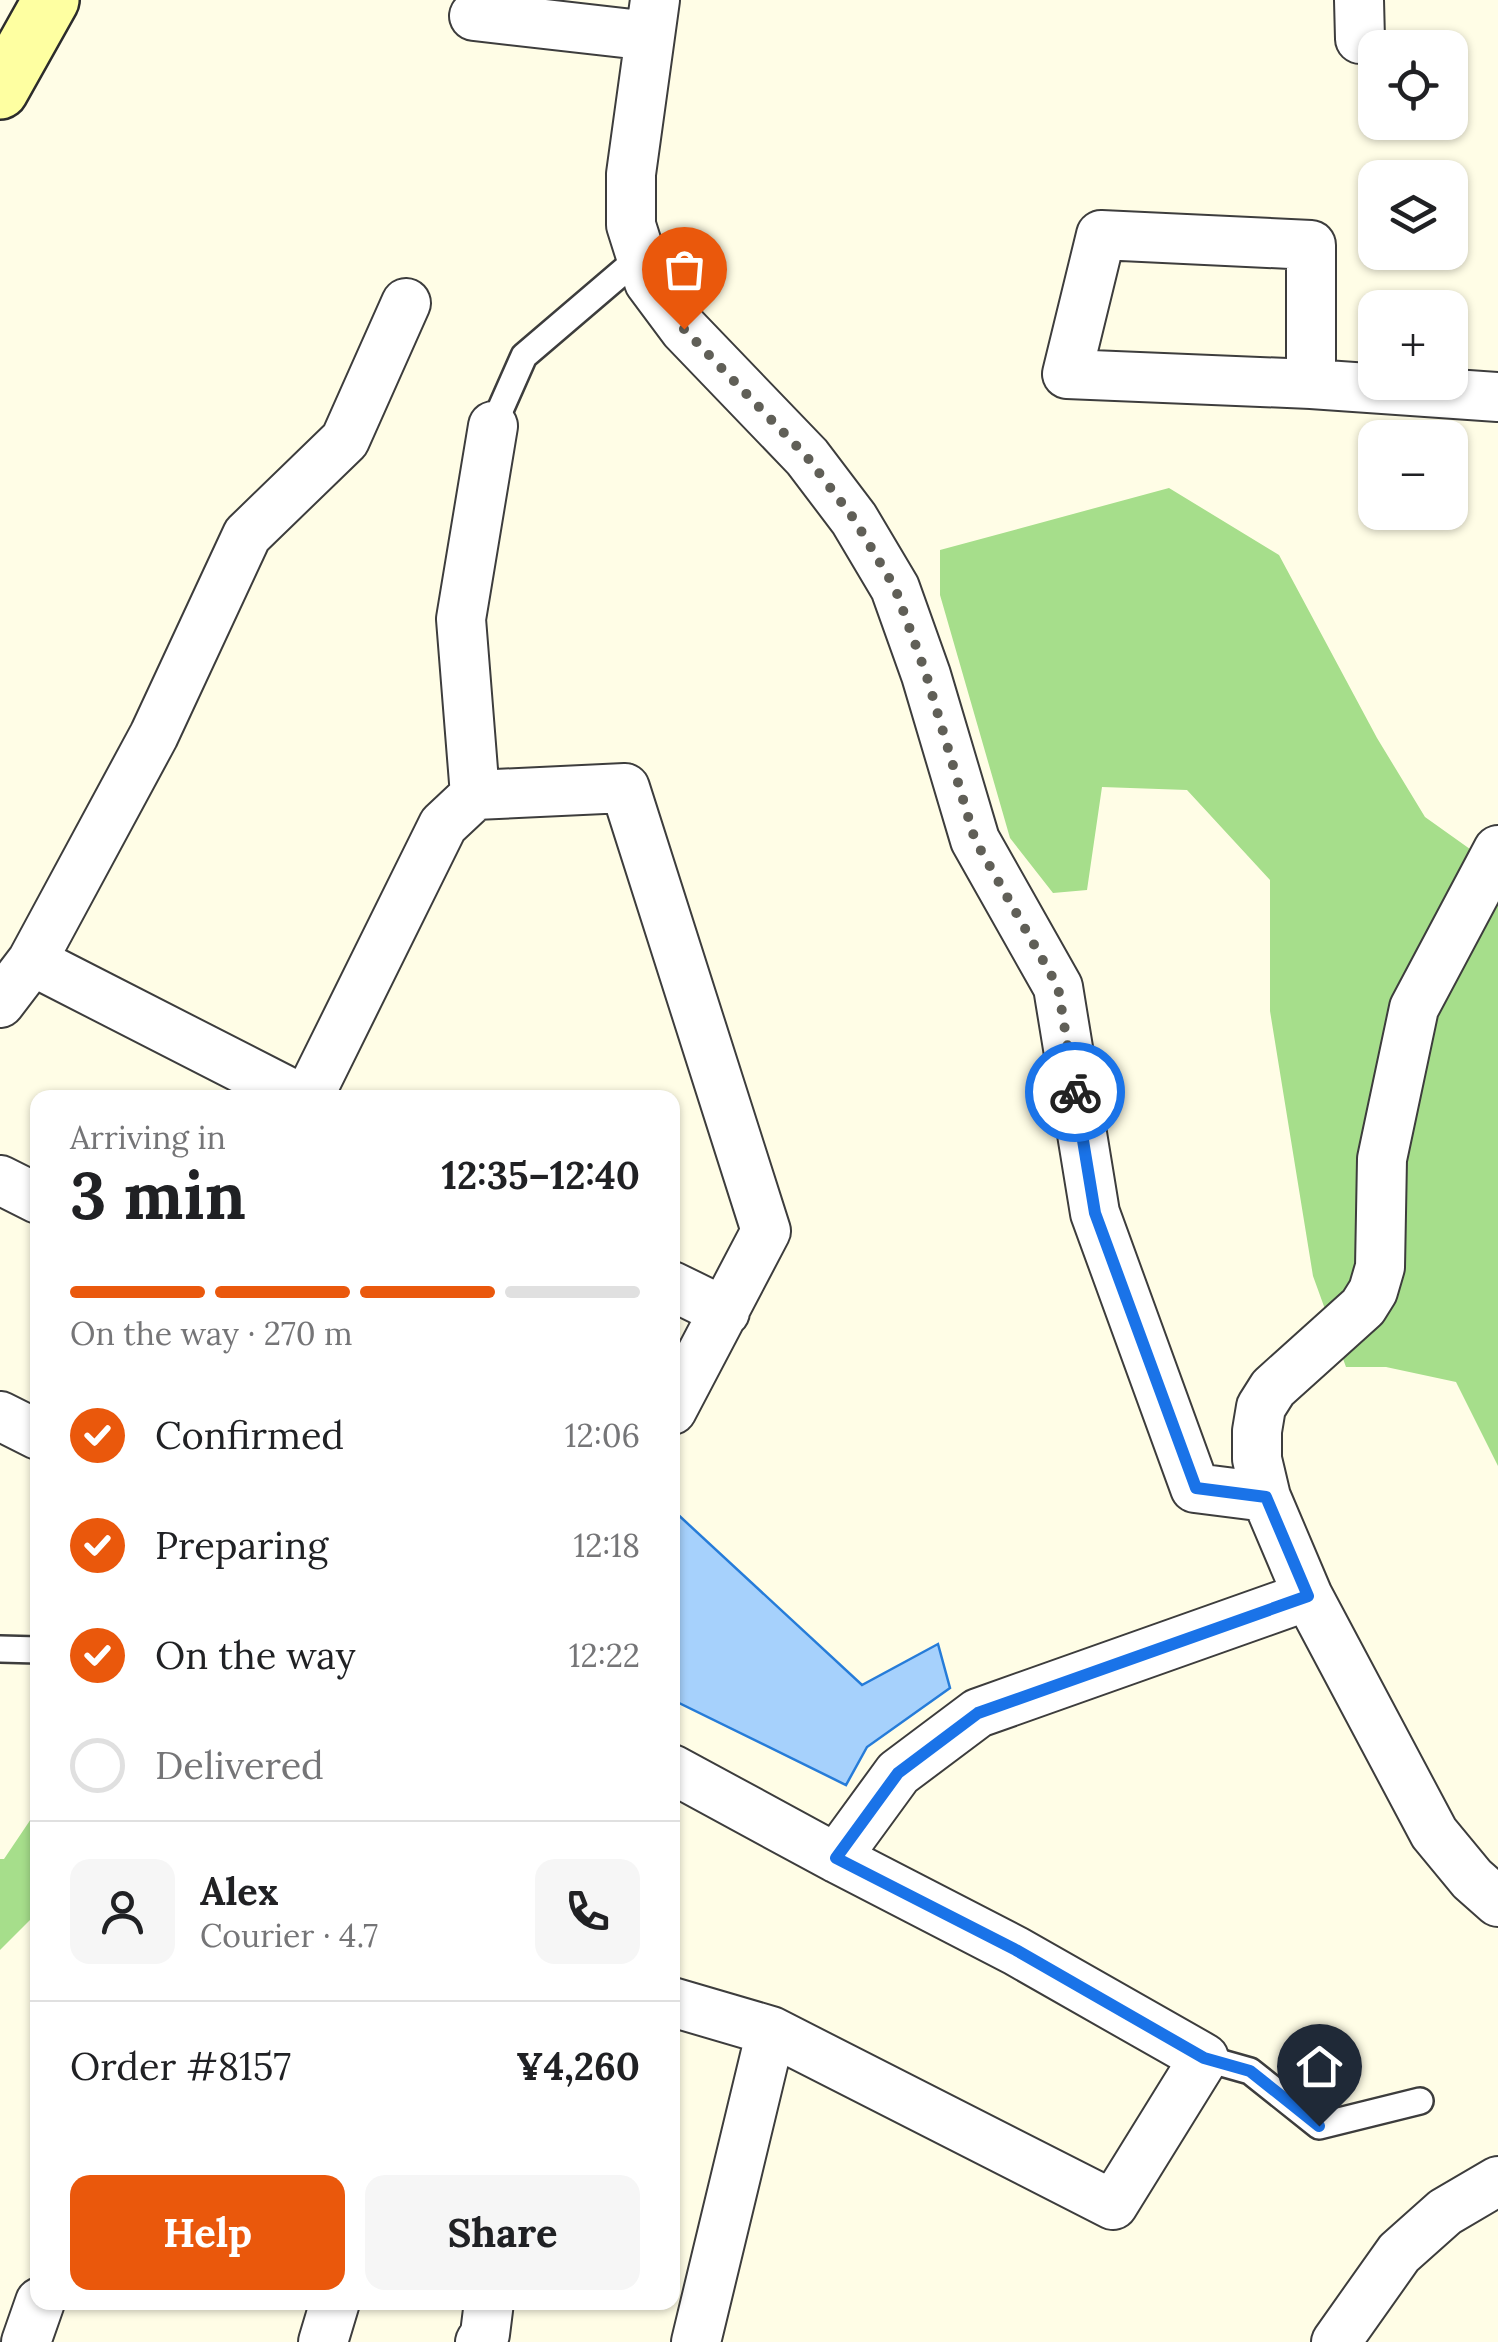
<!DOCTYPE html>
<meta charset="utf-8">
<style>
body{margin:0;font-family:Lora,serif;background:#f6f6f6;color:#202124;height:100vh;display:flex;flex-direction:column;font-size:38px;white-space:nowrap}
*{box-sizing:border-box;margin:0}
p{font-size:32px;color:#757577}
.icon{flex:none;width:55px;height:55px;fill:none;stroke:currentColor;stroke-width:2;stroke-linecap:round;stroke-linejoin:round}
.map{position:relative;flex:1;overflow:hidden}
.side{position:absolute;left:30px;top:1090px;width:650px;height:1220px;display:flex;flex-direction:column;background:#fff;border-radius:20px;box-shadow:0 2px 8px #0004}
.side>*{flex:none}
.fabs{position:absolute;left:1358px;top:30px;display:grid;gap:20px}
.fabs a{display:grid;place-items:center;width:110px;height:110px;border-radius:20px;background:#fff;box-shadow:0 2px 8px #0004;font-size:50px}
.pin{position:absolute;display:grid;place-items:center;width:85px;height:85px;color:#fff;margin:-102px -42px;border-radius:50% 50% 50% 0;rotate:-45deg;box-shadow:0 0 10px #0007}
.pin .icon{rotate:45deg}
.courier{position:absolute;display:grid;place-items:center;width:100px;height:100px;margin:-50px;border:8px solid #1a73e8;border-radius:50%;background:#fff;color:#222;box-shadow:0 2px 12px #0007}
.head em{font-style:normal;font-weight:700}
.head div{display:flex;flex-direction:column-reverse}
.head{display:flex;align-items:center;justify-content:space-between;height:170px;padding:0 40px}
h1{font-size:65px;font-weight:700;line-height:75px}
.bar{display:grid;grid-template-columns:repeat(4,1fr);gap:15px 10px;align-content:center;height:120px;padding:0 40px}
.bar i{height:12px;border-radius:8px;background:#e0e0e0}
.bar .current{background:#ea580c}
.bar p{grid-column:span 4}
.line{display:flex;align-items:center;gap:25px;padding:0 40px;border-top:2px solid #e0e0e0}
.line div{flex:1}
.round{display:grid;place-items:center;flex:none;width:105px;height:105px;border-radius:20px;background:#f6f6f6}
ol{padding:0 40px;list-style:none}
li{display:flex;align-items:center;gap:30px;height:110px}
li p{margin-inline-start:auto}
li .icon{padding:10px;border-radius:50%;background:#ea580c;color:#fff;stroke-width:4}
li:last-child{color:#757577}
li i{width:55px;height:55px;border:5px solid #e0e0e0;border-radius:50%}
.primary-button{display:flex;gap:20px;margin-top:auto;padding:20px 40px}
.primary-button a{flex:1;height:115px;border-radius:20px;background:#ea580c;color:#fff;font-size:40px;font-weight:700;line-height:115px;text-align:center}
.primary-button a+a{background:#f6f6f6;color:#202124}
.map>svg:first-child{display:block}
</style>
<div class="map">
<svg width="1498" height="2342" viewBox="0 0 1498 2342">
<rect width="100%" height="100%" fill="#fffde6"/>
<path fill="#a6de8b" d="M 1169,488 L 1279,555 L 1377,738 L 1425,817 L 1498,869 L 1498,1466 L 1456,1382 L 1386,1367 L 1346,1367 L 1313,1276 L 1270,1011 L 1270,880 L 1187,790 L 1102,787 L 1087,890 L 1053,893 L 1010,838 L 940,595 L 940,550 Z
M 37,1810 L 37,1913 L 0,1950 L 0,1859 L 4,1859 Z"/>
<path fill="#a6d1fc" stroke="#267cd9" stroke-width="2.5" d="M 673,1510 L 862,1685 L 938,1644 L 950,1688 L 867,1747 L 846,1785 L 673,1700 Z"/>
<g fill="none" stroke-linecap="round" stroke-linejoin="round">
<g stroke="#3d3d3d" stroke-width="30">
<path id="lane" d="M 493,426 L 524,356 L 641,256
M 0,1649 L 38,1650
M 1204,2058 L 1250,2071 L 1319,2126 L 1420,2101"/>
</g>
<g stroke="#3d3d3d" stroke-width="52">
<path id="street" d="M 655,0 L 631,174 L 631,225 L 649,282 L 684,329 L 807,457 L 854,519 L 895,588 L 926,675 L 975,840 L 1058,987 L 1095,1213 L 1195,1488 L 1266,1497
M 1359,0 L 1360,39
M 474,16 L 650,36
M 1311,384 L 1311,245 L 1101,235 L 1067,374 L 1311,384 L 1498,397
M 475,795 L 625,788 L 766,1231 L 672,1410
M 1498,850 L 1414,1008 L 1382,1159 L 1380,1267 L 1373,1291 L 1363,1307 L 1273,1388 L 1261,1407 L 1257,1431 L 1257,1459 L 1266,1497 L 1308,1596 L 1434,1833 L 1472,1879 L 1498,1902
M 32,961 L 300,1098
M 0,1003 L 32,961 L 154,735 L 247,535 L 345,440 L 406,303
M 308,1098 L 443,825 L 475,795 L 461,619 L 493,426
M 0,1180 L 38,1199
M 672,1286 L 725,1312
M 0,1416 L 38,1435
M 672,1769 L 836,1858 L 1016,1951 L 1204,2058 L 1113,2205 L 771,2031 L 672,2002
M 836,1858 L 898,1773 L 978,1713 L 1308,1596
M 26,2342 L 40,2302
M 323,2342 L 335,2302
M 480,2342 L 485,2334 L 489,2302
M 696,2342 L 771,2031
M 1336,2342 L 1399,2253 L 1445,2212 L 1498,2181"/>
</g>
<g stroke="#2c2c2c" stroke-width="60">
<path id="secondary" d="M 0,91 L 51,0"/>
</g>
<use href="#lane" stroke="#fff" stroke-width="25"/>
<use href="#street" stroke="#fff" stroke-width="48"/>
<use href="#secondary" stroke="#feffa1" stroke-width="55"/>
</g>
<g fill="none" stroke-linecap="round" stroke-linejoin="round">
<path stroke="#605f57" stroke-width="10" stroke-dasharray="0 18" d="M 684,329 L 807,457 L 854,519 L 895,588 L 926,674 L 975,840 L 1058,987 L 1075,1092"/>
<path stroke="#1a73e8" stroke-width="12" d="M 1075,1092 L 1095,1213 L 1196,1488 L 1266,1497 L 1308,1596 L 978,1713 L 898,1773 L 836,1858 L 1016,1950 L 1204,2058 L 1250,2071 L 1319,2126"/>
</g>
</svg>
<div class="fabs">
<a><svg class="icon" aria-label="locate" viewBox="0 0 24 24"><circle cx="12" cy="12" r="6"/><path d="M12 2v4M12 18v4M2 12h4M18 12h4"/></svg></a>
<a><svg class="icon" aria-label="layers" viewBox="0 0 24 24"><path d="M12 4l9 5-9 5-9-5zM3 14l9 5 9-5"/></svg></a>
<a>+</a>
<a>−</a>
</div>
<div class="pin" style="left:684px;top:329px;background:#ea580c"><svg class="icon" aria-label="bag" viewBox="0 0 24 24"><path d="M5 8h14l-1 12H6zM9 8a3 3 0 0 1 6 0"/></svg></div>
<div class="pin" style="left:1319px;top:2126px;background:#1f2937"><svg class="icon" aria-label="home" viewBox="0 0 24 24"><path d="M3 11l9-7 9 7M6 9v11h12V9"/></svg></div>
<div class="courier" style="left:1075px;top:1092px"><svg class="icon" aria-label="bike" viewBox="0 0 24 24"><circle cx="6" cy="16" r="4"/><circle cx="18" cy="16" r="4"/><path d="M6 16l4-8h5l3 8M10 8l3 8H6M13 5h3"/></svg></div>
<section class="side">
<div class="head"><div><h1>3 min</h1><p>Arriving in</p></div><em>12:35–12:40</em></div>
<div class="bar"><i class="current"></i><i class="current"></i><i class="current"></i><i></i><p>On the way · 270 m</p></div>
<ol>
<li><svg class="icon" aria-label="check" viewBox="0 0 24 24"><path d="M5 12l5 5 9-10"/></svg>Confirmed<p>12:06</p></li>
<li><svg class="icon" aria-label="check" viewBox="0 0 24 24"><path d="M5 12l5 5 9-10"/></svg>Preparing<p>12:18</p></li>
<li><svg class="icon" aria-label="check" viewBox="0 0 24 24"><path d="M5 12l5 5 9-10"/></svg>On the way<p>12:22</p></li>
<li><i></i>Delivered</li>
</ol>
<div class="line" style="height:180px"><a class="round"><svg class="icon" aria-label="person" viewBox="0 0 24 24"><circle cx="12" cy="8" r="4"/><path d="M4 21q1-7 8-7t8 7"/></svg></a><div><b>Alex</b><p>Courier · 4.7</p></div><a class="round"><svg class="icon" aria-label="phone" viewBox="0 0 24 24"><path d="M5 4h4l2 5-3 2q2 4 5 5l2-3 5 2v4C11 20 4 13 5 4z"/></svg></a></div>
<div class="line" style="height:130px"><div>Order #8157</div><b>¥4,260</b></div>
<div class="primary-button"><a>Help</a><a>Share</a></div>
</section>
</div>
